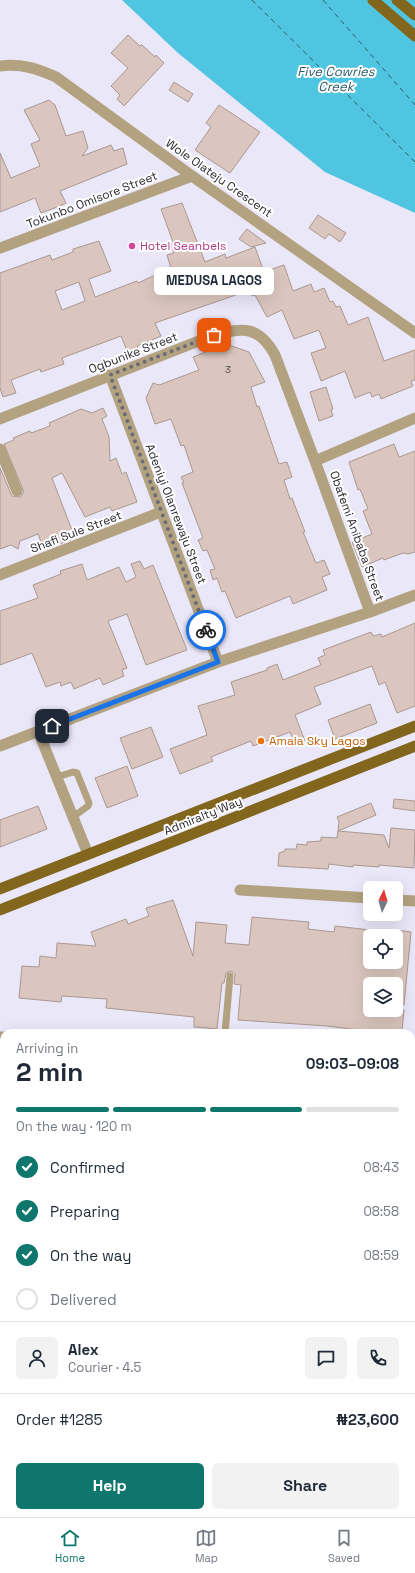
<!DOCTYPE html>
<meta charset="utf-8">
<style>
body{margin:0;font-family:"Space Grotesk",sans-serif;background:#f2f2f3;color:#1f2937;height:100vh;display:flex;flex-direction:column;font-size:15px;white-space:nowrap}
*{box-sizing:border-box;margin:0}
p{font-size:13px;color:#747a83}
.icon{flex:none;width:22px;height:22px;fill:none;stroke:currentColor;stroke-width:2;stroke-linecap:round;stroke-linejoin:round}
.map{position:relative;flex:1;overflow:hidden}
.panel{position:absolute;left:0px;top:1029px;width:415px;height:488px;display:flex;flex-direction:column;background:#fff;border-radius:12px 12px 0 0;box-shadow:0 4px 16px #0002}
.panel>*{flex:none}
.needle{width:26px;rotate:5deg}
.tools{position:absolute;left:363px;top:881px;display:grid;gap:8px}
.tools a{display:grid;place-items:center;width:40px;height:40px;border-radius:6px;background:#fff;box-shadow:0 4px 16px #0002;font-size:20px}
.pin{position:absolute;display:grid;place-items:center;width:34px;height:34px;color:#fff;margin:-17px;border-radius:8px;box-shadow:0 2px 6px #0006}
.courier{position:absolute;display:grid;place-items:center;width:40px;height:40px;margin:-20px;border:3px solid #1a73e8;border-radius:50%;background:#fff;color:#222;box-shadow:0 1px 5px #0007}
.bubble{position:absolute;height:28px;border-radius:6px;background:#fff;box-shadow:0 4px 16px #0002;font-size:13px;font-weight:600;line-height:28px;text-align:center}
.head em{font-style:normal;font-weight:600}
.head div{display:flex;flex-direction:column-reverse}
.head{display:flex;align-items:center;justify-content:space-between;height:68px;padding:0 16px}
h1{font-size:26px;font-weight:600;line-height:30px}
.bar{display:grid;grid-template-columns:repeat(4,1fr);gap:6px 4px;align-content:center;height:48px;padding:0 16px}
.bar i{height:5px;border-radius:3px;background:#e0e1e3}
.bar .current{background:#0f766e}
.bar p{grid-column:span 4}
.line{display:flex;align-items:center;gap:10px;padding:0 16px;border-top:1px solid #e0e1e3}
.line div{flex:1}
.round{display:grid;place-items:center;flex:none;width:42px;height:42px;border-radius:6px;background:#f2f2f3}
ol{padding:0 16px;list-style:none}
li{display:flex;align-items:center;gap:12px;height:44px}
li p{margin-inline-start:auto}
li .icon{padding:4px;border-radius:50%;background:#0f766e;color:#fff;stroke-width:4}
li:last-child{color:#747a83}
li i{width:22px;height:22px;border:2px solid #e0e1e3;border-radius:50%}
.action{display:flex;gap:8px;margin-top:auto;padding:8px 16px}
.action a{flex:1;height:46px;border-radius:6px;background:#0f766e;color:#fff;font-size:16px;font-weight:600;line-height:46px;text-align:center}
.action a+a{background:#f2f2f3;color:#1f2937}
.tabs{display:flex;justify-content:space-around;align-items:center;height:56px;border-top:1px solid #e0e1e3;background:#fff;font-size:11px;color:#747a83}
.tabs a{display:grid;justify-items:center;gap:2px}
.tabs .current{color:#0f766e}
.map>svg:first-child{display:block}
</style>
<div class="map">
<svg width="415" height="1517" viewBox="0 0 415 1517">
<rect width="100%" height="100%" fill="#eae7f9"/>
<path fill="#50c5e1" d="M 122,0 L 415,0 L 415,213 L 325,172 L 178,53 Z"/>
<g fill="none" stroke-linecap="round" stroke-linejoin="round">
<path stroke="#2c5d6a" stroke-width="1" stroke-dasharray="5 4" stroke-linecap="butt" d="M 252,0 L 415,162
M 323,0 L 415,105"/>
</g>
<path fill="#dac6be" stroke="#aa9890" fill-rule="evenodd" d="M 128,35 L 140,46 L 142,45 L 155,57 L 156,55 L 164,63 L 124,106 L 117,99 L 120,95 L 111,86 L 128,68 L 111,53 Z
M 174,82 L 193,94 L 188,102 L 169,90 Z
M 49,100 L 55,105 L 66,136 L 83,131 L 88,148 L 82,156 L 111,145 L 114,151 L 123,148 L 127,164 L 60,191 L 66,203 L 60,206 L 41,213 L 35,198 L 0,212 L 0,153 L 11,178 L 40,166 L 31,144 L 40,140 L 24,110 Z
M 219,105 L 260,132 L 230,173 L 195,150 L 211,127 L 206,123 Z
M 182,203 L 205,262 L 225,254 L 226,258 L 255,247 L 264,272 L 284,265 L 293,291 L 311,284 L 314,292 L 324,288 L 330,302 L 333,301 L 336,307 L 340,306 L 348,325 L 368,317 L 384,361 L 415,350 L 415,380 L 411,381 L 413,386 L 381,399 L 379,394 L 372,397 L 370,392 L 355,398 L 345,371 L 321,381 L 311,353 L 326,348 L 319,330 L 294,339 L 282,310 L 267,317 L 255,295 L 252,296 L 250,290 L 155,323 L 161,336 L 137,346 L 138,348 L 128,353 L 121,336 L 62,358 L 64,364 L 41,372 L 40,369 L 11,380 L 16,393 L 3,397 L 0,388 L 0,273 L 50,255 L 52,260 L 73,252 L 73,249 L 99,241 L 111,271 L 89,279 L 95,297 L 137,281 L 138,283 L 171,268 L 167,255 L 174,253 L 171,246 L 173,242 L 161,209 ZM 79,282 L 85,301 L 62,310 L 55,291 Z
M 318,215 L 346,233 L 340,242 L 329,234 L 325,239 L 309,228 Z
M 247,229 L 266,243 L 251,247 L 239,239 Z
M 226,344 L 249,352 L 265,382 L 251,387 L 257,407 L 259,406 L 279,464 L 287,462 L 292,477 L 284,480 L 290,499 L 292,498 L 305,532 L 303,532 L 316,563 L 324,560 L 330,574 L 322,577 L 327,590 L 293,604 L 290,596 L 236,618 L 225,591 L 222,592 L 217,578 L 213,580 L 210,570 L 215,569 L 207,550 L 203,551 L 198,540 L 203,538 L 182,483 L 184,483 L 181,477 L 193,472 L 184,445 L 181,446 L 171,419 L 155,424 L 146,398 L 153,383 L 159,385 L 199,370 L 193,357 Z
M 326,387 L 333,409 L 331,410 L 333,416 L 319,421 L 310,392 Z
M 103,408 L 107,416 L 102,419 L 109,437 L 110,461 L 116,458 L 122,474 L 126,472 L 137,502 L 112,511 L 110,507 L 85,517 L 62,473 L 52,478 L 75,538 L 44,550 L 38,534 L 20,541 L 18,549 L 11,545 L 0,549 L 0,468 L 12,496 L 20,497 L 24,492 L 4,444 L 14,440 L 13,438 L 30,431 L 31,433 L 50,426 L 49,423 L 81,409 L 92,413 Z
M 394,444 L 399,457 L 415,451 L 415,552 L 408,554 L 403,553 L 384,560 L 383,558 L 362,567 L 352,542 L 372,534 L 363,511 L 368,509 L 360,489 L 358,490 L 349,462 Z
M 140,561 L 144,569 L 153,565 L 187,650 L 146,665 L 127,614 L 108,621 L 127,668 L 122,670 L 124,676 L 103,685 L 100,678 L 74,689 L 71,682 L 61,686 L 60,682 L 46,687 L 32,653 L 0,665 L 0,611 L 38,598 L 33,585 L 61,574 L 60,571 L 82,564 L 87,580 L 119,567 L 126,582 L 136,577 L 131,564 Z
M 415,623 L 415,706 L 397,713 L 385,682 L 379,685 L 372,666 L 314,687 L 321,704 L 295,715 L 305,741 L 295,745 L 290,732 L 253,746 L 251,741 L 211,757 L 213,761 L 180,774 L 170,749 L 207,735 L 198,706 L 235,695 L 231,682 L 267,670 L 267,668 L 277,664 L 283,680 L 321,665 L 318,658 L 325,655 L 323,650 L 371,632 L 373,636 L 381,634 L 382,637 Z
M 370,704 L 377,723 L 335,739 L 328,720 Z
M 151,727 L 163,757 L 132,769 L 120,738 Z
M 127,766 L 138,796 L 107,808 L 95,778 Z
M 394,799 L 415,801 L 415,811 L 393,808 Z
M 371,803 L 376,815 L 338,831 L 339,822 L 337,817 Z
M 38,806 L 47,829 L 0,847 L 0,820 Z
M 391,828 L 415,830 L 414,868 L 379,865 L 379,867 L 353,865 L 353,867 L 329,864 L 328,869 L 278,866 L 279,853 L 285,851 L 285,849 L 296,849 L 297,844 L 307,845 L 307,842 L 321,841 L 321,837 L 337,838 L 338,831 L 384,835 L 389,848 Z
M 173,900 L 193,956 L 196,922 L 227,925 L 225,943 L 249,945 L 252,917 L 309,922 L 308,929 L 334,932 L 335,926 L 370,930 L 367,962 L 396,962 L 396,930 L 411,932 L 404,1005 L 396,1005 L 396,984 L 370,984 L 370,1010 L 404,1010 L 402,1031 L 366,1033 L 366,1031 L 327,1026 L 238,1020 L 241,985 L 234,984 L 235,974 L 231,971 L 226,973 L 224,983 L 222,983 L 217,1029 L 194,1027 L 194,1017 L 106,1008 L 107,999 L 62,996 L 61,1002 L 19,998 L 22,966 L 39,967 L 40,956 L 56,958 L 57,943 L 96,946 L 91,932 L 126,919 L 128,924 L 149,916 L 146,908 Z"/>
<g fill="none" stroke-linecap="round" stroke-linejoin="round">
<path stroke="#b2a280" stroke-width="7" d="M 57,777 L 73,772 L 77,773 L 89,803 L 88,806 L 73,817
M 225,1033 L 230,976"/>
<path stroke="#b2a280" stroke-width="11" d="M 0,66 C 21,63 38,69 56,77 L 192,176 L 415,333
M 0,248 L 192,176
M 110,375 L 218,662
M 0,419 L 214,335 C 244,327 259,326 275,355 L 315,461 L 370,612 L 218,662 L 0,746
M 0,449 L 17,491
M 315,461 L 415,418
M 0,575 L 161,512
M 370,612 L 415,595
M 38,731 L 88,854
M 240,890 L 370,898
M 396,900 L 415,901
M 0,1037 L 4,1037
M 411,1072 L 415,1072
M 0,1193 L 4,1193
M 411,1235 L 415,1235
M 411,1287 L 415,1244
M 0,1357 L 4,1358
M 139,1517 L 140,1513
M 390,1517 L 390,1513"/>
<path stroke="#82661e" stroke-width="11" d="M 373,0 L 415,36
M 397,0 L 415,15
M 0,889 L 415,726
M 0,910 L 415,746"/>
</g>
<g fill="none" stroke-linecap="round" stroke-linejoin="round">
<path stroke="#6c6a75" stroke-width="4" stroke-dasharray="0 7.2" d="M 206,630 L 110,375 L 214,335"/>
<path stroke="#1a73e8" stroke-width="5" d="M 52,726 L 218,662 L 206,630"/>
</g>
<circle fill="#d1479c" stroke="#fff" stroke-width="1.5" cx="132" cy="246" r="4"/>
<circle fill="#e8710a" stroke="#fff" stroke-width="1.5" cx="261" cy="741" r="4"/>
<g text-anchor="middle" dominant-baseline="central" stroke-width="4" stroke-linejoin="round" paint-order="stroke">
<g font-size="10" fill="#544f52">
<text x="228" y="369">3</text>
</g>
<g font-size="12" fill="#28272e" stroke="#fff">
<text transform="translate(219 178) rotate(35)">Wole Olateju Crescent</text>
<text transform="translate(92 200) rotate(-21)">Tokunbo Omisore Street</text>
<text transform="translate(133 353) rotate(-21)">Ogbunike Street</text>
<text transform="translate(176 514) rotate(69)">Adeniyi Olanrewaju Street</text>
<text transform="translate(76 532) rotate(-21)">Shafi Sule Street</text>
<text transform="translate(357 536) rotate(70)">Obafemi Anibaba Street</text>
<text transform="translate(203 816) rotate(-22)">Admiralty Way</text>
</g>
<g font-size="12" fill="#b23c85" stroke="#fff" text-anchor="start">
<text x="140" y="246">Hotel Seanbels</text>
</g>
<g font-size="12" fill="#c56008" stroke="#fff" text-anchor="start">
<text x="269" y="741">Amala Sky Lagos</text>
</g>
<g font-size="13" font-style="italic" fill="#2c5d6a" stroke="#fff">
<text x="336" y="71">Five Cowries<tspan x="336" dy="15">Creek</tspan></text>
</g>
</g>
</svg>
<div class="tools">
<a><svg class="needle" viewBox="-14 -14 28 28"><path d="M0-13l5 13h-10z" fill="#e53935"/><path d="M0 13l5-13h-10z" fill="#747a83"/></svg></a>
<a><svg class="icon" aria-label="locate" viewBox="0 0 24 24"><circle cx="12" cy="12" r="6"/><path d="M12 2v4M12 18v4M2 12h4M18 12h4"/></svg></a>
<a><svg class="icon" aria-label="layers" viewBox="0 0 24 24"><path d="M12 4l9 5-9 5-9-5zM3 14l9 5 9-5"/></svg></a>
</div>
<div class="pin" style="left:214px;top:335px;background:#ea580c"><svg class="icon" aria-label="bag" viewBox="0 0 24 24"><path d="M5 8h14l-1 12H6zM9 8a3 3 0 0 1 6 0"/></svg></div>
<div class="pin" style="left:52px;top:726px;background:#1f2937"><svg class="icon" aria-label="home" viewBox="0 0 24 24"><path d="M3 11l9-7 9 7M6 9v11h12V9"/></svg></div>
<div class="courier" style="left:206px;top:630px"><svg class="icon" aria-label="bike" viewBox="0 0 24 24"><circle cx="6" cy="16" r="4"/><circle cx="18" cy="16" r="4"/><path d="M6 16l4-8h5l3 8M10 8l3 8H6M13 5h3"/></svg></div>
<div class="bubble" style="left:154px;top:267px;width:120px">MEDUSA LAGOS</div>
<section class="panel">
<div class="head"><div><h1>2 min</h1><p>Arriving in</p></div><em>09:03–09:08</em></div>
<div class="bar"><i class="current"></i><i class="current"></i><i class="current"></i><i></i><p>On the way · 120 m</p></div>
<ol>
<li><svg class="icon" aria-label="check" viewBox="0 0 24 24"><path d="M5 12l5 5 9-10"/></svg>Confirmed<p>08:43</p></li>
<li><svg class="icon" aria-label="check" viewBox="0 0 24 24"><path d="M5 12l5 5 9-10"/></svg>Preparing<p>08:58</p></li>
<li><svg class="icon" aria-label="check" viewBox="0 0 24 24"><path d="M5 12l5 5 9-10"/></svg>On the way<p>08:59</p></li>
<li><i></i>Delivered</li>
</ol>
<div class="line" style="height:72px"><a class="round"><svg class="icon" aria-label="person" viewBox="0 0 24 24"><circle cx="12" cy="8" r="4"/><path d="M4 21q1-7 8-7t8 7"/></svg></a><div><b>Alex</b><p>Courier · 4.5</p></div><a class="round"><svg class="icon" aria-label="chat" viewBox="0 0 24 24"><path d="M4 5h16v11H9l-5 4z"/></svg></a><a class="round"><svg class="icon" aria-label="phone" viewBox="0 0 24 24"><path d="M5 4h4l2 5-3 2q2 4 5 5l2-3 5 2v4C11 20 4 13 5 4z"/></svg></a></div>
<div class="line" style="height:52px"><div>Order #1285</div><b>₦23,600</b></div>
<div class="action"><a>Help</a><a>Share</a></div>
</section>
</div>
<nav class="tabs">
<a class="current"><svg class="icon" aria-label="home" viewBox="0 0 24 24"><path d="M3 11l9-7 9 7M6 9v11h12V9"/></svg>Home</a>
<a><svg class="icon" aria-label="map" viewBox="0 0 24 24"><path d="M3 6l6-2 6 2 6-2v14l-6 2-6-2-6 2zM9 4v14M15 6v14"/></svg>Map</a>
<a><svg class="icon" aria-label="saved" viewBox="0 0 24 24"><path d="M7 4h10v16l-5-4-5 4z"/></svg>Saved</a>
</nav>
